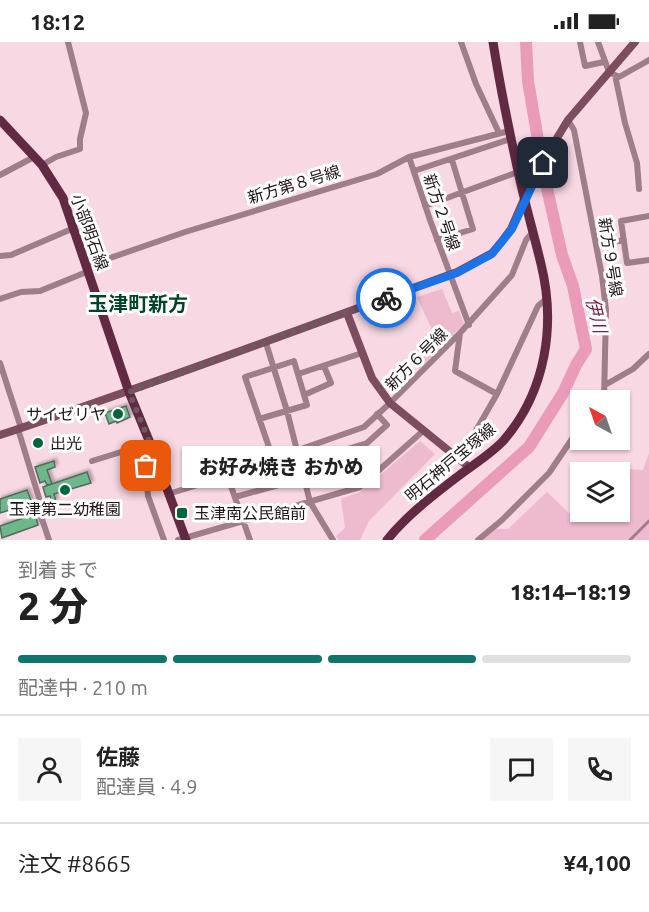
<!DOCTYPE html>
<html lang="ja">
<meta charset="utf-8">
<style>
body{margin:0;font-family:Ubuntu,"Noto Sans JP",sans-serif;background:#f6f6f6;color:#222;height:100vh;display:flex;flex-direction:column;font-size:22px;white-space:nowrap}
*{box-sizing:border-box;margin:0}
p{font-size:20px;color:#767676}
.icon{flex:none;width:33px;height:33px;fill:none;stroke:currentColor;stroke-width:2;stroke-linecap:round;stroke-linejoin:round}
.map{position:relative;height:498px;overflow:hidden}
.details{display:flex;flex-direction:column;background:#fff;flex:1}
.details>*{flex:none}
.needle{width:39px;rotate:320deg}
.controls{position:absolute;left:570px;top:348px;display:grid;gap:12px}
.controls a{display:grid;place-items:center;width:60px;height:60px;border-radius:0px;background:#fff;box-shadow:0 2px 4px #0004;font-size:30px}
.pin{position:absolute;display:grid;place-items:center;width:51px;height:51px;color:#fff;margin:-26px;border-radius:12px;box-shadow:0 3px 9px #0006}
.courier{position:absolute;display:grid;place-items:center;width:60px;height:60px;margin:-30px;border:4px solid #1a73e8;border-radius:50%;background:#fff;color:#222;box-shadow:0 2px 8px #0007}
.bubble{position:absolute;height:42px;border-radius:0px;background:#fff;box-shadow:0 2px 4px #0004;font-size:20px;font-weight:800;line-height:42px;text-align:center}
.summary em{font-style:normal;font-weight:800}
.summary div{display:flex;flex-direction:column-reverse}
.summary{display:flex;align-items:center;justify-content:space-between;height:102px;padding:0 18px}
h1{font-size:39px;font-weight:800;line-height:45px}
.bar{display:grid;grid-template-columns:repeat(4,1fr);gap:9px 6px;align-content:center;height:72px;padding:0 18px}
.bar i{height:8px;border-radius:4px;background:#e0e0e0}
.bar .on{background:#0f766e}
.bar p{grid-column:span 4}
.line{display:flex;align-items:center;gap:15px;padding:0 18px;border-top:2px solid #e0e0e0}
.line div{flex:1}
.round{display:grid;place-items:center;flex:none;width:63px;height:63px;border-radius:0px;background:#f6f6f6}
.status{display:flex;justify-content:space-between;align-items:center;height:42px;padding:0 30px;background:#fff;direction:ltr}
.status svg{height:16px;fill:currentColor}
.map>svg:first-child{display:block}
</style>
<div class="status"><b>18:12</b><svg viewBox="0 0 49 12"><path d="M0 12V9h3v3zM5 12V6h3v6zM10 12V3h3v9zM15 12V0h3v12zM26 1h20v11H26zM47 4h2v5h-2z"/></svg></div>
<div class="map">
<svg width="649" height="498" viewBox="0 0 649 498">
<defs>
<filter id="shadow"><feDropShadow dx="2.5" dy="-2.5" stdDeviation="1.5" flood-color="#0004"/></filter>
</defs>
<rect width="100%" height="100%" fill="#f7d8e3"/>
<path fill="#eebacd" d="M 442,247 L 452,271 L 459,269 L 464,282 L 419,327 L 411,316 L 433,290 L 417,255 Z
M 420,399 L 435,412 L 369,479 L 360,498 L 339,498 L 336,494 L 345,486 L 341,457 L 360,450 Z
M 649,411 L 649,498 L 482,498 L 496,487 L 508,487 L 547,450 L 570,472 L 580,461 L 580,470 L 620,470 L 620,430 L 612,430 L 626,427 L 643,428 Z"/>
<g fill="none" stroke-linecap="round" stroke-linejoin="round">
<path stroke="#e99bb8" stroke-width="12" d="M 425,498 L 529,405 L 563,351 L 576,323 L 586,307 L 573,244 L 562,213 L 544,133 L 528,39 L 526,0"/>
</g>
<path fill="#6cb88b" stroke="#52695a" stroke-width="1.5" filter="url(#shadow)" d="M 126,364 L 130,375 L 117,381 L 116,379 L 109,382 L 105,371 Z
M 54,419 L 55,425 L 47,428 L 52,442 L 47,443 L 45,439 L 40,441 L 35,425 Z
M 87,430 L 91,441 L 54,452 L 56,459 L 52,460 L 50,454 L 46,455 L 43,445 Z
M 27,448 L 32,461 L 0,471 L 0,457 Z
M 35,472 L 38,483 L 2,496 L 0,484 Z"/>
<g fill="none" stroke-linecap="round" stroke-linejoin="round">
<path stroke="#9f7d89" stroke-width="3" d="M 630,498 L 649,479"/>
<path stroke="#9f7d89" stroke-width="6" d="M 461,0 L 476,42 L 499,91
M 580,0 L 585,24 L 604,20
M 598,0 L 609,30 L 619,35 L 649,18
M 615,33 L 625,81 L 637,121 L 639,147
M 568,78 L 574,88 L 602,234 L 606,268 L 604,358
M 409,115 L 430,178 L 469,283
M 42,123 L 56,115 L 80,107 L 80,97 L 86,71 L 68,0
M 414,129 L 510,97
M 0,133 L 34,115
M 425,164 L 518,130
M 649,174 L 621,179 L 627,221 L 649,218
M 437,198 L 473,187 L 452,118
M 596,203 L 624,198
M 0,214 L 11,213 L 74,186
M 87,224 L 185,190 L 377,132 L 409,115 L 509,89
M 0,257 L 21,250 L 40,249 L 89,229
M 266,301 L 287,369 L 310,460 L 333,498
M 0,321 L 21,386
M 298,332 L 362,311
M 605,343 L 633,327 L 649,312
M 497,352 L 455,329 L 460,291 L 512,233 L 526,198 L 532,191
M 304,353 L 331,341 L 324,324
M 259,377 L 307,363 L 294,319 L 245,335 L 273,417
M 18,387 L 39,456 L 42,477 L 49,498
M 156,416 L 146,424 L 148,454 L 164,498
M 459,418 L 497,352 L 538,264 L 546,257
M 92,419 L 150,401
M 302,427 L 332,418 L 338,410 L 367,401 L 387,383 L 377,372
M 227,433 L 250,498
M 168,452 L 201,442 L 364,385 L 390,361 L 460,291
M 235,455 L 304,436
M 178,498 L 360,445 L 423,389
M 478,498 L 502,478 L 549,431 L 580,385"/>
<path stroke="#7c4d5f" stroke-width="8" d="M 347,271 L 372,336 L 390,361 L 470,426
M 0,393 C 154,342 305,285 457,230 L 492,211 L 502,199 L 511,187 L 524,157 L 554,101 L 568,78 L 635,0"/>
<path stroke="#612a42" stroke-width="9" d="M 0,78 L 42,123 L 63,156 L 129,350 L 150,401 L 186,498
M 387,498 C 408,472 435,452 461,432 C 476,421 492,411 504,398 C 546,349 556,283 541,222 C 535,197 528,172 522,147 C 511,98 501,50 493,0"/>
</g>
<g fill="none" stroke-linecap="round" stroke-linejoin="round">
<path stroke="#6c5a60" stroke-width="6" stroke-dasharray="0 10.8" d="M 146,424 L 156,416 L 129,350 L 386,256"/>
<path stroke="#1a73e8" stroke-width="8" d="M 386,256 L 457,231 L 492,212 L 512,187 L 543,121"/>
</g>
<g fill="#00673c" stroke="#fff" stroke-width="2">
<circle cx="118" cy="372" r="6"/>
<circle cx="38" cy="401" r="6"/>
<circle cx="65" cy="448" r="6"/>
<rect x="176" y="465" width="12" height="12" rx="3"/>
</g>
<g text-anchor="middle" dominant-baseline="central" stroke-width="6" stroke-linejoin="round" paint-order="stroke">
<g font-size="16" fill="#21161a" stroke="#fff">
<text transform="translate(294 142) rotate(-17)">新方第８号線</text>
<text transform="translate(442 170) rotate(71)">新方２号線</text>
<text transform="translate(90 190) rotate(70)">小部明石線</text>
<text transform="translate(611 215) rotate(81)">新方９号線</text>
<text transform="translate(416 317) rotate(-45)">新方６号線</text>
<text transform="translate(450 420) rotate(-40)">明石神戸宝塚線</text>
</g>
<g font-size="16" fill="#21161a" stroke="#fff" text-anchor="start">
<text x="106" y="372" text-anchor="end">サイゼリヤ</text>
<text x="50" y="401">出光</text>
<text x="65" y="467" text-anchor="middle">玉津第二幼稚園</text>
<text x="194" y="471">玉津南公民館前</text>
</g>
<g font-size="18" font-style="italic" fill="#781e49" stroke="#fff">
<text transform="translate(597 273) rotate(76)">伊川</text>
</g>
<g font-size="20" font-weight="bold" fill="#024427" stroke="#fff">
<text x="138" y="261">玉津町新方</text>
</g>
</g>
</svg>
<div class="controls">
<a><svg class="needle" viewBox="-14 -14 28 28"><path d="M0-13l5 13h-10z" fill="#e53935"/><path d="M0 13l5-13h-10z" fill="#767676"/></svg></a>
<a><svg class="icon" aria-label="layers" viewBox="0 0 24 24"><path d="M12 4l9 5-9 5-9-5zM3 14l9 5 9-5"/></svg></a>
</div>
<div class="pin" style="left:146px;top:424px;background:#ea580c"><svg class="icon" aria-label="bag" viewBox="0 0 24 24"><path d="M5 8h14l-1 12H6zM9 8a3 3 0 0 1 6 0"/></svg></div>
<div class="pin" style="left:543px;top:121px;background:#1f2937"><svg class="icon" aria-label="home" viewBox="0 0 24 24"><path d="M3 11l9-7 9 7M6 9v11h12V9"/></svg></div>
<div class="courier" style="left:386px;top:256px"><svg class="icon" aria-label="bike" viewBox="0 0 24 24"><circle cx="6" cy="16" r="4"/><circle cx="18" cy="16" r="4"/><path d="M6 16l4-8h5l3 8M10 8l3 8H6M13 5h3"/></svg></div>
<div class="bubble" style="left:182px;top:404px;width:198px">お好み焼き おかめ</div>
</div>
<section class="details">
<div class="summary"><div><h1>2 分</h1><p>到着まで</p></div><em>18:14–18:19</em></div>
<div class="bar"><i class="on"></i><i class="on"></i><i class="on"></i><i></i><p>配達中 · 210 m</p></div>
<div class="line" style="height:108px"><a class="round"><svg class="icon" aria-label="person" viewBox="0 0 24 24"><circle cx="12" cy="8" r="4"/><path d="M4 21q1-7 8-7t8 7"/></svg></a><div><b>佐藤</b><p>配達員 · 4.9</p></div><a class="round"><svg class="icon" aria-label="chat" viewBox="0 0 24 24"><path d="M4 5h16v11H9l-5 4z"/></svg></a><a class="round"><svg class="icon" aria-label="phone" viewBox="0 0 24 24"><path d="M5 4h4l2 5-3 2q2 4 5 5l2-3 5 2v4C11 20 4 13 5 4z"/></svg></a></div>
<div class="line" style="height:78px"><div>注文 #8665</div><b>¥4,100</b></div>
</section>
